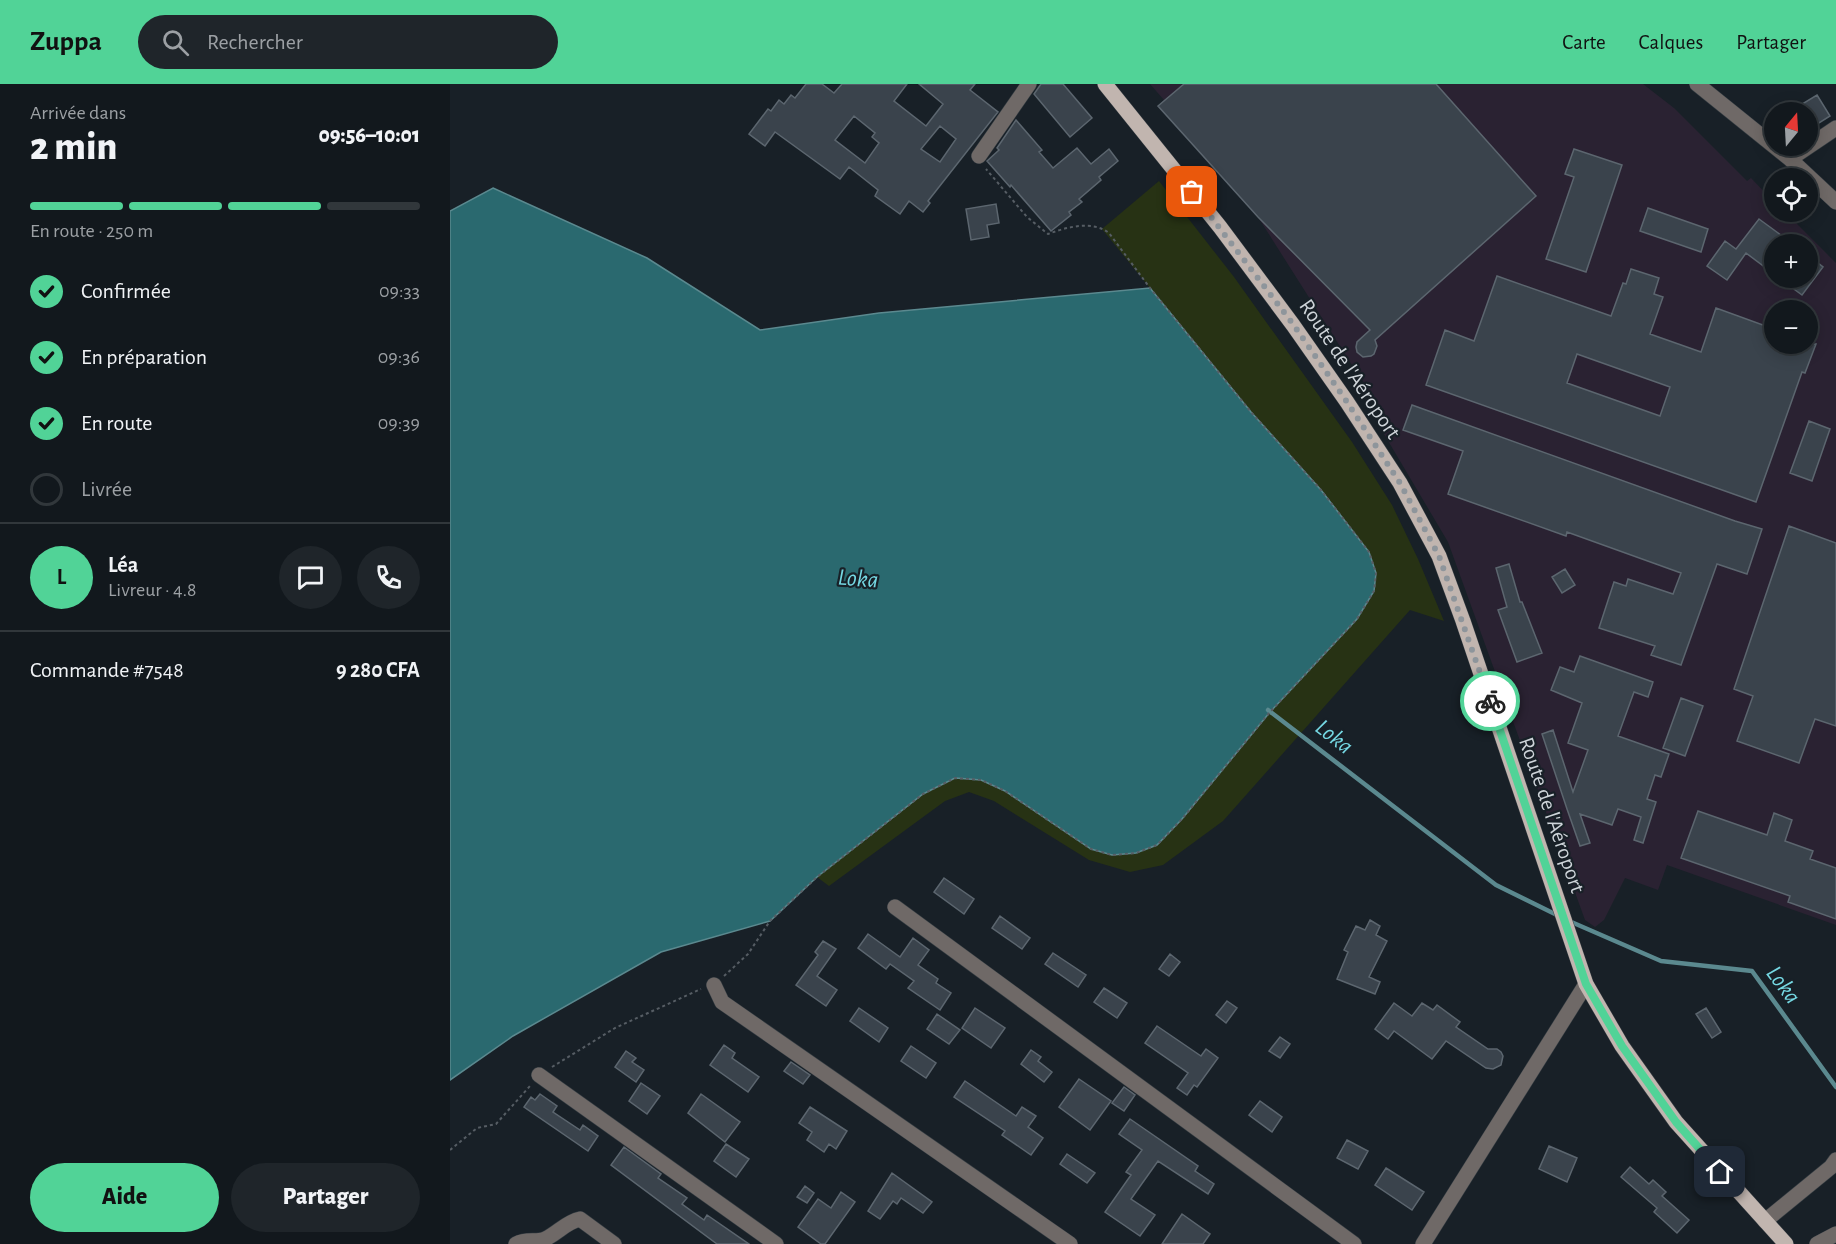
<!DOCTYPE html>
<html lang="fr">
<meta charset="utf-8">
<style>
body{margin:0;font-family:"Alegreya Sans",sans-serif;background:#1f252a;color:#f1f3f6;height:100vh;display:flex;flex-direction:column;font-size:22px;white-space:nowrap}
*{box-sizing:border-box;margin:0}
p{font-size:20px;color:#9ca0a4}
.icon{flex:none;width:33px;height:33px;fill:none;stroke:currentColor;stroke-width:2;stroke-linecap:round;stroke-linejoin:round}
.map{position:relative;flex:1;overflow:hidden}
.drawer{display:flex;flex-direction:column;background:#12181d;width:450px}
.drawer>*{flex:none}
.needle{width:39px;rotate:18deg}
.tools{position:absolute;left:1314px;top:18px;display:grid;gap:12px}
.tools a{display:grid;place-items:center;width:54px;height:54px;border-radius:50%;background:#12181d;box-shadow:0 3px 15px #0003,0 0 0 2px #31373b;font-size:30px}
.pin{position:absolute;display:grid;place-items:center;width:51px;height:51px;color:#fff;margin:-26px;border-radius:12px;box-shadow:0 3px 9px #0006}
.courier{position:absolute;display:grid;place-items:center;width:60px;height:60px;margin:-30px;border:4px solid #51d397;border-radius:50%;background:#fff;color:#222;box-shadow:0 2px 8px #0007}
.overview em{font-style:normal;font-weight:800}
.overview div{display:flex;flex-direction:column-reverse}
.overview{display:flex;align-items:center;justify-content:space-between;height:102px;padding:0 30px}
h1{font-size:39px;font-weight:800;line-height:45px}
.bar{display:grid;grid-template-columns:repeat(4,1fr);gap:9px 6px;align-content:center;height:72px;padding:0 30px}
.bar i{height:8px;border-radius:4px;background:#31373b}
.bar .active{background:#51d397}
.bar p{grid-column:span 4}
.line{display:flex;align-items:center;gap:15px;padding:0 30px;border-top:2px solid #31373b}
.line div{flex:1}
.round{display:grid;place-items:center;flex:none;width:63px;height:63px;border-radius:32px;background:#1f252a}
ol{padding:0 30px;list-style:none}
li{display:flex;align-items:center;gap:18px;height:66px}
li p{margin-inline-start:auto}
li .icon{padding:6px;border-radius:50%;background:#51d397;color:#111;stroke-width:4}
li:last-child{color:#9ca0a4}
li i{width:33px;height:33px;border:3px solid #31373b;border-radius:50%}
.cta{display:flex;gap:12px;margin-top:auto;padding:12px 30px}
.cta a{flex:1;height:69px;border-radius:36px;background:#51d397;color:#111;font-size:24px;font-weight:800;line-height:69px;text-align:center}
.cta a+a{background:#1f252a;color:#f1f3f6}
header{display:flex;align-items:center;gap:36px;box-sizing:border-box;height:84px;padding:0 30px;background:#51d397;color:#111}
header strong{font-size:28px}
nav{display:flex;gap:33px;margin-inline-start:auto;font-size:21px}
.search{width:420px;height:54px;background:#1f252a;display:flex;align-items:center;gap:15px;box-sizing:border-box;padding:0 21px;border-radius:33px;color:#9ca0a4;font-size:22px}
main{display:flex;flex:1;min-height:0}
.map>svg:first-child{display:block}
</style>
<header>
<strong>Zuppa</strong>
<div class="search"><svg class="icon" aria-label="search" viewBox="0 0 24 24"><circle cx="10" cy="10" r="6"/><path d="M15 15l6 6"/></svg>Rechercher</div>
<nav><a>Carte</a><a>Calques</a><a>Partager</a></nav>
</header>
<main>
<section class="drawer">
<div class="overview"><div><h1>2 min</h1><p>Arrivée dans</p></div><em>09:56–10:01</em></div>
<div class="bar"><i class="active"></i><i class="active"></i><i class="active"></i><i></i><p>En route · 250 m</p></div>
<ol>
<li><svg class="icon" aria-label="check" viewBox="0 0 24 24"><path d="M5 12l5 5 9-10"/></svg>Confirmée<p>09:33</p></li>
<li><svg class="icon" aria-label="check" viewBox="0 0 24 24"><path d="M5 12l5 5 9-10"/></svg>En préparation<p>09:36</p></li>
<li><svg class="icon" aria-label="check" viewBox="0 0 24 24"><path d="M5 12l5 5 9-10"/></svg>En route<p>09:39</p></li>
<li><i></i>Livrée</li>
</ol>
<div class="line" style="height:108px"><b class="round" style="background:#51d397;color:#111">L</b><div><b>Léa</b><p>Livreur · 4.8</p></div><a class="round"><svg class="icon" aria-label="chat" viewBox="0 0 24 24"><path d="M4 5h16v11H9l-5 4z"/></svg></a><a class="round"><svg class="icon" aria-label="phone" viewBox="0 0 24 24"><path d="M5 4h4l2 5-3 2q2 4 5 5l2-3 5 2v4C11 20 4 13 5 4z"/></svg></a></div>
<div class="line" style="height:78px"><div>Commande #7548</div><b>9 280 CFA</b></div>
<div class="cta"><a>Aide</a><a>Partager</a></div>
</section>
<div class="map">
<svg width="1386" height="1160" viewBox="0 0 1386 1160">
<rect width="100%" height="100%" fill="#182027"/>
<path fill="#2a2232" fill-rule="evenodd" d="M 700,0 L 1193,0 L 1224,24 L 1297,97 L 1301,94 L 1324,118 L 1324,128 L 1335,128 L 1386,179 L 1386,841 L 1217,781 L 1208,806 L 1175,794 L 1154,836 L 1145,843 L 1135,836 L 998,458 L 934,350 L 943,342 L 898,275 L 808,133 L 708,22 L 714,16 ZM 1324,160 L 1358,160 L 1358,194 L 1324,194 ZM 1324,226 L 1358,226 L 1358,260 L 1324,260 Z"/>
<path fill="#273214" d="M 709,97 L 784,193 L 902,358 L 942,421 L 968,475 L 994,537 L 960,526 L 773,737 L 713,781 L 680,788 L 639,776 L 544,717 L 519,708 L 495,717 L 379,802 L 367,793 L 473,710 L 505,694 L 531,696 L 555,707 L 641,765 L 732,735 L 820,628 L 907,535 L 924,508 L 926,489 L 919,468 L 871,406 L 801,328 L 652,145 Z"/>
<path fill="#2a696f" stroke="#5b898f" stroke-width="1.5" d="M 43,104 L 197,174 L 310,246 L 429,229 L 700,204 L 801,328 L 871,406 L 919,468 L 926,489 L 924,507 L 907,535 L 820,628 L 732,735 L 707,761 L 686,769 L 662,771 L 641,765 L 555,707 L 531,696 L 505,694 L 473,710 L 367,793 L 320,837 L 211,868 L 63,952 L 0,996 L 0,127 Z"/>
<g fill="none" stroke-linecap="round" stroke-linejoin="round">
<path stroke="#5b898f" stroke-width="4.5" d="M 818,626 L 1046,801 L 1109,832
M 1119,837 L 1211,877 L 1302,887 L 1386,1003"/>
</g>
<path fill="#3a434c" stroke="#5c666f" stroke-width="1.5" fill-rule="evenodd" d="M 356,0 L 372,0 L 384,9 L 392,0 L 457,0 L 444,17 L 476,42 L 493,20 L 469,0 L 525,0 L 520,6 L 548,28 L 478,117 L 480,119 L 473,128 L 459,117 L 450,130 L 425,112 L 428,106 L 399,83 L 390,95 L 325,48 L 315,62 L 299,50 L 318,25 L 321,27 L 329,16 L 334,20 L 341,11 L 345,14 ZM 404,32 L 425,49 L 422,53 L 429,59 L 415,79 L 385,56 ZM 490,42 L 506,55 L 490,78 L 471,65 Z
M 591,0 L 613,0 L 642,34 L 620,53 L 584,10 Z
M 734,0 L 986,0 L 1086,112 L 925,256 L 927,262 L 924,270 L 921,272 L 913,273 L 907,268 L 906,263 L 907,258 L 920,246 L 808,133 L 708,22 Z
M 1367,11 L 1380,32 L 1358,46 L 1358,28 L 1339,28 Z
M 566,36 L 592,66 L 589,68 L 603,84 L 627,64 L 641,80 L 659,65 L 668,77 L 649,93 L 651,96 L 629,115 L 632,118 L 619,128 L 621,131 L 601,147 L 561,101 L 560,103 L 537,77 L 549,66 L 547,64 Z
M 1124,65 L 1172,81 L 1136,188 L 1096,175 L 1124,93 L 1115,90 Z
M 546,120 L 549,139 L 537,141 L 539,153 L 521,156 L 516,125 Z
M 1198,124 L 1258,145 L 1251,168 L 1190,147 Z
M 1309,135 L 1343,160 L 1324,160 L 1324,190 L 1296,169 L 1277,196 L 1257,182 L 1275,157 L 1286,165 Z
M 1358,171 L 1373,183 L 1352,211 L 1329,194 L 1358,194 Z
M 1181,185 L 1209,194 L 1204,210 L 1213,213 L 1200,250 L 1251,268 L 1266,224 L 1324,245 L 1324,260 L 1366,260 L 1355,289 L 1352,288 L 1306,418 L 976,301 L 995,246 L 1024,257 L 1047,192 L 1161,232 L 1173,199 L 1176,200 ZM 1127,270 L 1220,303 L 1210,332 L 1117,299 Z
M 962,321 L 1285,437 L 1312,445 L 1297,490 L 1267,480 L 1231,581 L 1201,571 L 1205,562 L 1149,544 L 1164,498 L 1176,502 L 1178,495 L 1223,510 L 1231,489 L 1117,448 L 1116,452 L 998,410 L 1013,367 L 953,346 Z
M 1359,337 L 1380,345 L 1362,397 L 1340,389 Z
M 1339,442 L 1386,459 L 1386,642 L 1365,635 L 1349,679 L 1287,657 L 1303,612 L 1284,605 Z
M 1059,480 L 1070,518 L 1072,518 L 1092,569 L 1067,578 L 1048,526 L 1057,523 L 1046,484 Z
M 1115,485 L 1125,501 L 1112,509 L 1102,493 Z
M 1130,572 L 1203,598 L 1198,613 L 1184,608 L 1168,652 L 1219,670 L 1211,693 L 1205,691 L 1197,715 L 1206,718 L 1193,759 L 1184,756 L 1191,733 L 1168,725 L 1162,741 L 1130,730 L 1140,759 L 1130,762 L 1117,725 L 1092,650 L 1103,646 L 1123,708 L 1138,666 L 1118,659 L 1132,619 L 1101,606 L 1110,583 L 1124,588 Z
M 1231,614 L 1253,622 L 1235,672 L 1213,664 Z
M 1248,727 L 1317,751 L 1324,729 L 1342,736 L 1335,757 L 1363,767 L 1360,775 L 1386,784 L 1386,835 L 1338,818 L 1340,812 L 1231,774 Z
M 494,794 L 524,815 L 514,830 L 484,808 Z
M 550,832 L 580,854 L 572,865 L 542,844 Z
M 920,836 L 930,842 L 926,851 L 937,857 L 919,893 L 930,898 L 925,910 L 887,895 L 898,868 L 894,866 L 906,842 L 915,846 Z
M 418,850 L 450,873 L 463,854 L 479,866 L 468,881 L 488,895 L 486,899 L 501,909 L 490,926 L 458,904 L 464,897 L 440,880 L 436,885 L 408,864 Z
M 373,857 L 386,865 L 367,892 L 387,906 L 376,922 L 346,901 L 368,871 L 365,868 Z
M 603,869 L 636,891 L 628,903 L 595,880 Z
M 720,870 L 730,878 L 719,892 L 709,885 Z
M 654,904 L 677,919 L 667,934 L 644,918 Z
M 777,917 L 787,924 L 776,939 L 766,931 Z
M 944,919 L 962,932 L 972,919 L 983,926 L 987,921 L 1010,938 L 1006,943 L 1038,965 L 1047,965 L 1051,968 L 1053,972 L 1051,981 L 1043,985 L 1036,984 L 996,957 L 982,975 L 944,947 L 938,955 L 925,945 Z
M 409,924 L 438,944 L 429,958 L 400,937 Z
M 525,924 L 555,944 L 541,964 L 512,944 Z
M 1256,924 L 1271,948 L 1262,954 L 1246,930 Z
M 487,930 L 510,946 L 499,960 L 477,945 Z
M 707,942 L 751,972 L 756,965 L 768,974 L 747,1003 L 744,1001 L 737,1011 L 727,1004 L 738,989 L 695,959 Z
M 830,953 L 840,960 L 830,974 L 819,967 Z
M 274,961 L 285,969 L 282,974 L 309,993 L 298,1008 L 260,981 Z
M 461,962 L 486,979 L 476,994 L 451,977 Z
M 581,966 L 591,973 L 588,977 L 602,988 L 594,998 L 571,980 Z
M 176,967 L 186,974 L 182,978 L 194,986 L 186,998 L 165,983 Z
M 341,978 L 360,991 L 353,1000 L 334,987 Z
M 629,995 L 661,1017 L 640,1046 L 609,1023 Z
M 515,997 L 566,1032 L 572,1023 L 586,1032 L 578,1043 L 593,1054 L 581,1071 L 552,1051 L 555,1047 L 504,1013 Z
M 191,999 L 210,1012 L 197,1030 L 179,1017 Z
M 674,1003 L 685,1011 L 674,1027 L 662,1019 Z
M 90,1010 L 107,1022 L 103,1028 L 130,1046 L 133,1041 L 148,1052 L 138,1067 L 74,1023 L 81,1013 L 85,1016 Z
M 251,1010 L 290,1038 L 275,1058 L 238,1029 Z
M 810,1017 L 832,1033 L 822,1048 L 799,1031 Z
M 360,1023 L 397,1047 L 386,1065 L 379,1060 L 374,1068 L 357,1056 L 362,1048 L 349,1039 Z
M 680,1035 L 748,1082 L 745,1087 L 764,1100 L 758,1110 L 708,1077 L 681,1115 L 705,1131 L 690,1152 L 655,1128 L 681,1091 L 676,1088 L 692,1066 L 669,1050 Z
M 897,1056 L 918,1067 L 908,1085 L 887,1074 Z
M 276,1060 L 299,1075 L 286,1093 L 264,1077 Z
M 1099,1062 L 1127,1074 L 1117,1098 L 1089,1085 Z
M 174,1063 L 211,1090 L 208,1094 L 237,1114 L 232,1120 L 254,1136 L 257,1131 L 299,1160 L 267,1160 L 161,1081 Z
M 617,1070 L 645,1089 L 637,1099 L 610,1080 Z
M 1180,1083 L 1199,1100 L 1203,1096 L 1216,1108 L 1212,1112 L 1239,1136 L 1227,1149 L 1204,1128 L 1207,1124 L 1171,1093 Z
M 936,1084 L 974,1108 L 962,1126 L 925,1101 Z
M 442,1089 L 482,1118 L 473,1129 L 451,1114 L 447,1120 L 443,1117 L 430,1135 L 418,1127 Z
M 355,1102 L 364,1109 L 357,1119 L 347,1113 Z
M 391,1108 L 405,1118 L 375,1160 L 371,1160 L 348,1143 L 368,1115 L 381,1124 Z
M 732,1130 L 760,1150 L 753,1160 L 712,1160 Z"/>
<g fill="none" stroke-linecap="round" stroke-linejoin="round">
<g stroke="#353d43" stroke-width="16">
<path id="minor" d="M 1247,0 L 1340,75 L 1386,118
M 529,72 L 579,0
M 1340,75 L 1386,44
M 445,823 L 904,1160
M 264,901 L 272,918 L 620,1160
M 89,991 L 326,1160
M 1315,1137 L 1381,1083 L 1386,1076
M 66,1160 C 77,1154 86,1159 95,1155 C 108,1149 116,1138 130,1135 L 164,1160
M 973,1160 L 1136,900
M 1367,1160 L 1386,1150"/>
</g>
<g stroke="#353d43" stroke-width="16">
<path id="major" d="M 655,0 L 770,143 L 843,241 L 897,318 L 950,399 L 989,472 L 1013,537 L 1136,900 L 1172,962 L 1226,1038 L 1336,1160"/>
</g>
<path stroke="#565d64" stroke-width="2" stroke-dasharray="3 3" stroke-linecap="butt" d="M 274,892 L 298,870 L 320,837 L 367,793 L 473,710 L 505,694 L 531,696 L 555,707 L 641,765 L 662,771 L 686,769 L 707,761 L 732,735 L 820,628 L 907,535 L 924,507 L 926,489 L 919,468 L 871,406 L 801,328 L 700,204 L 659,149 C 642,136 617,143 598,150 L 577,133 L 536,85
M 102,983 L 165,944 L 251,905
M 0,1066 L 27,1044 L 46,1040 L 80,1002"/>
<use href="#minor" stroke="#6f6967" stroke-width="15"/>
<use href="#major" stroke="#c1b5af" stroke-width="15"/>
</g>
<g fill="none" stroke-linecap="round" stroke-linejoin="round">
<path stroke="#8e959b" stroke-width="6" stroke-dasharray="0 10.8" d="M 742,108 L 843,240 L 897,318 L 950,399 L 989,472 L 1040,617"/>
<path stroke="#51d397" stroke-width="8" d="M 1040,617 L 1136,900 L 1172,962 L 1226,1038 L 1270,1088"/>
</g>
<g text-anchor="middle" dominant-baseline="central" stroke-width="4.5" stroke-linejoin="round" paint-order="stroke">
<g font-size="22" fill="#ced4d9" stroke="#182027">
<text transform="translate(900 285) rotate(56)">Route de l'Aéroport</text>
<text transform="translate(1102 731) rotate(71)">Route de l'Aéroport</text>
</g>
<g font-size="24" font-style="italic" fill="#75d8e3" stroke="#182027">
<text transform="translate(408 495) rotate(4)">Loka</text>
<text transform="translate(884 653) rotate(38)">Loka</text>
<text transform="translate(1333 901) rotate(53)">Loka</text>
</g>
</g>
</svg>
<div class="tools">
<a><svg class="needle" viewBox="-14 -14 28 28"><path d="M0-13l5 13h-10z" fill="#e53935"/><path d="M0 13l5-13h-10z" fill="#9ca0a4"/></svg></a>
<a><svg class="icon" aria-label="locate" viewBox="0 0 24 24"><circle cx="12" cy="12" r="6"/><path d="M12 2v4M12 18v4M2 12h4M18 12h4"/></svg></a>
<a>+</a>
<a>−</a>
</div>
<div class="pin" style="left:742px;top:108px;background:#ea580c"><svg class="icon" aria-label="bag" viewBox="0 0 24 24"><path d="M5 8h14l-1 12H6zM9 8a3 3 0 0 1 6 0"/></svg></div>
<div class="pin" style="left:1270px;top:1088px;background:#1f2937"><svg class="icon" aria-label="home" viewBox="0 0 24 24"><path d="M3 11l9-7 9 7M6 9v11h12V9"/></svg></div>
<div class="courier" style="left:1040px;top:617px"><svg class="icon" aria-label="bike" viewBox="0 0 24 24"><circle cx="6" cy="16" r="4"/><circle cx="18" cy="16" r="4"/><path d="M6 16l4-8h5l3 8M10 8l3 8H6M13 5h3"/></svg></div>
</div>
</main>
